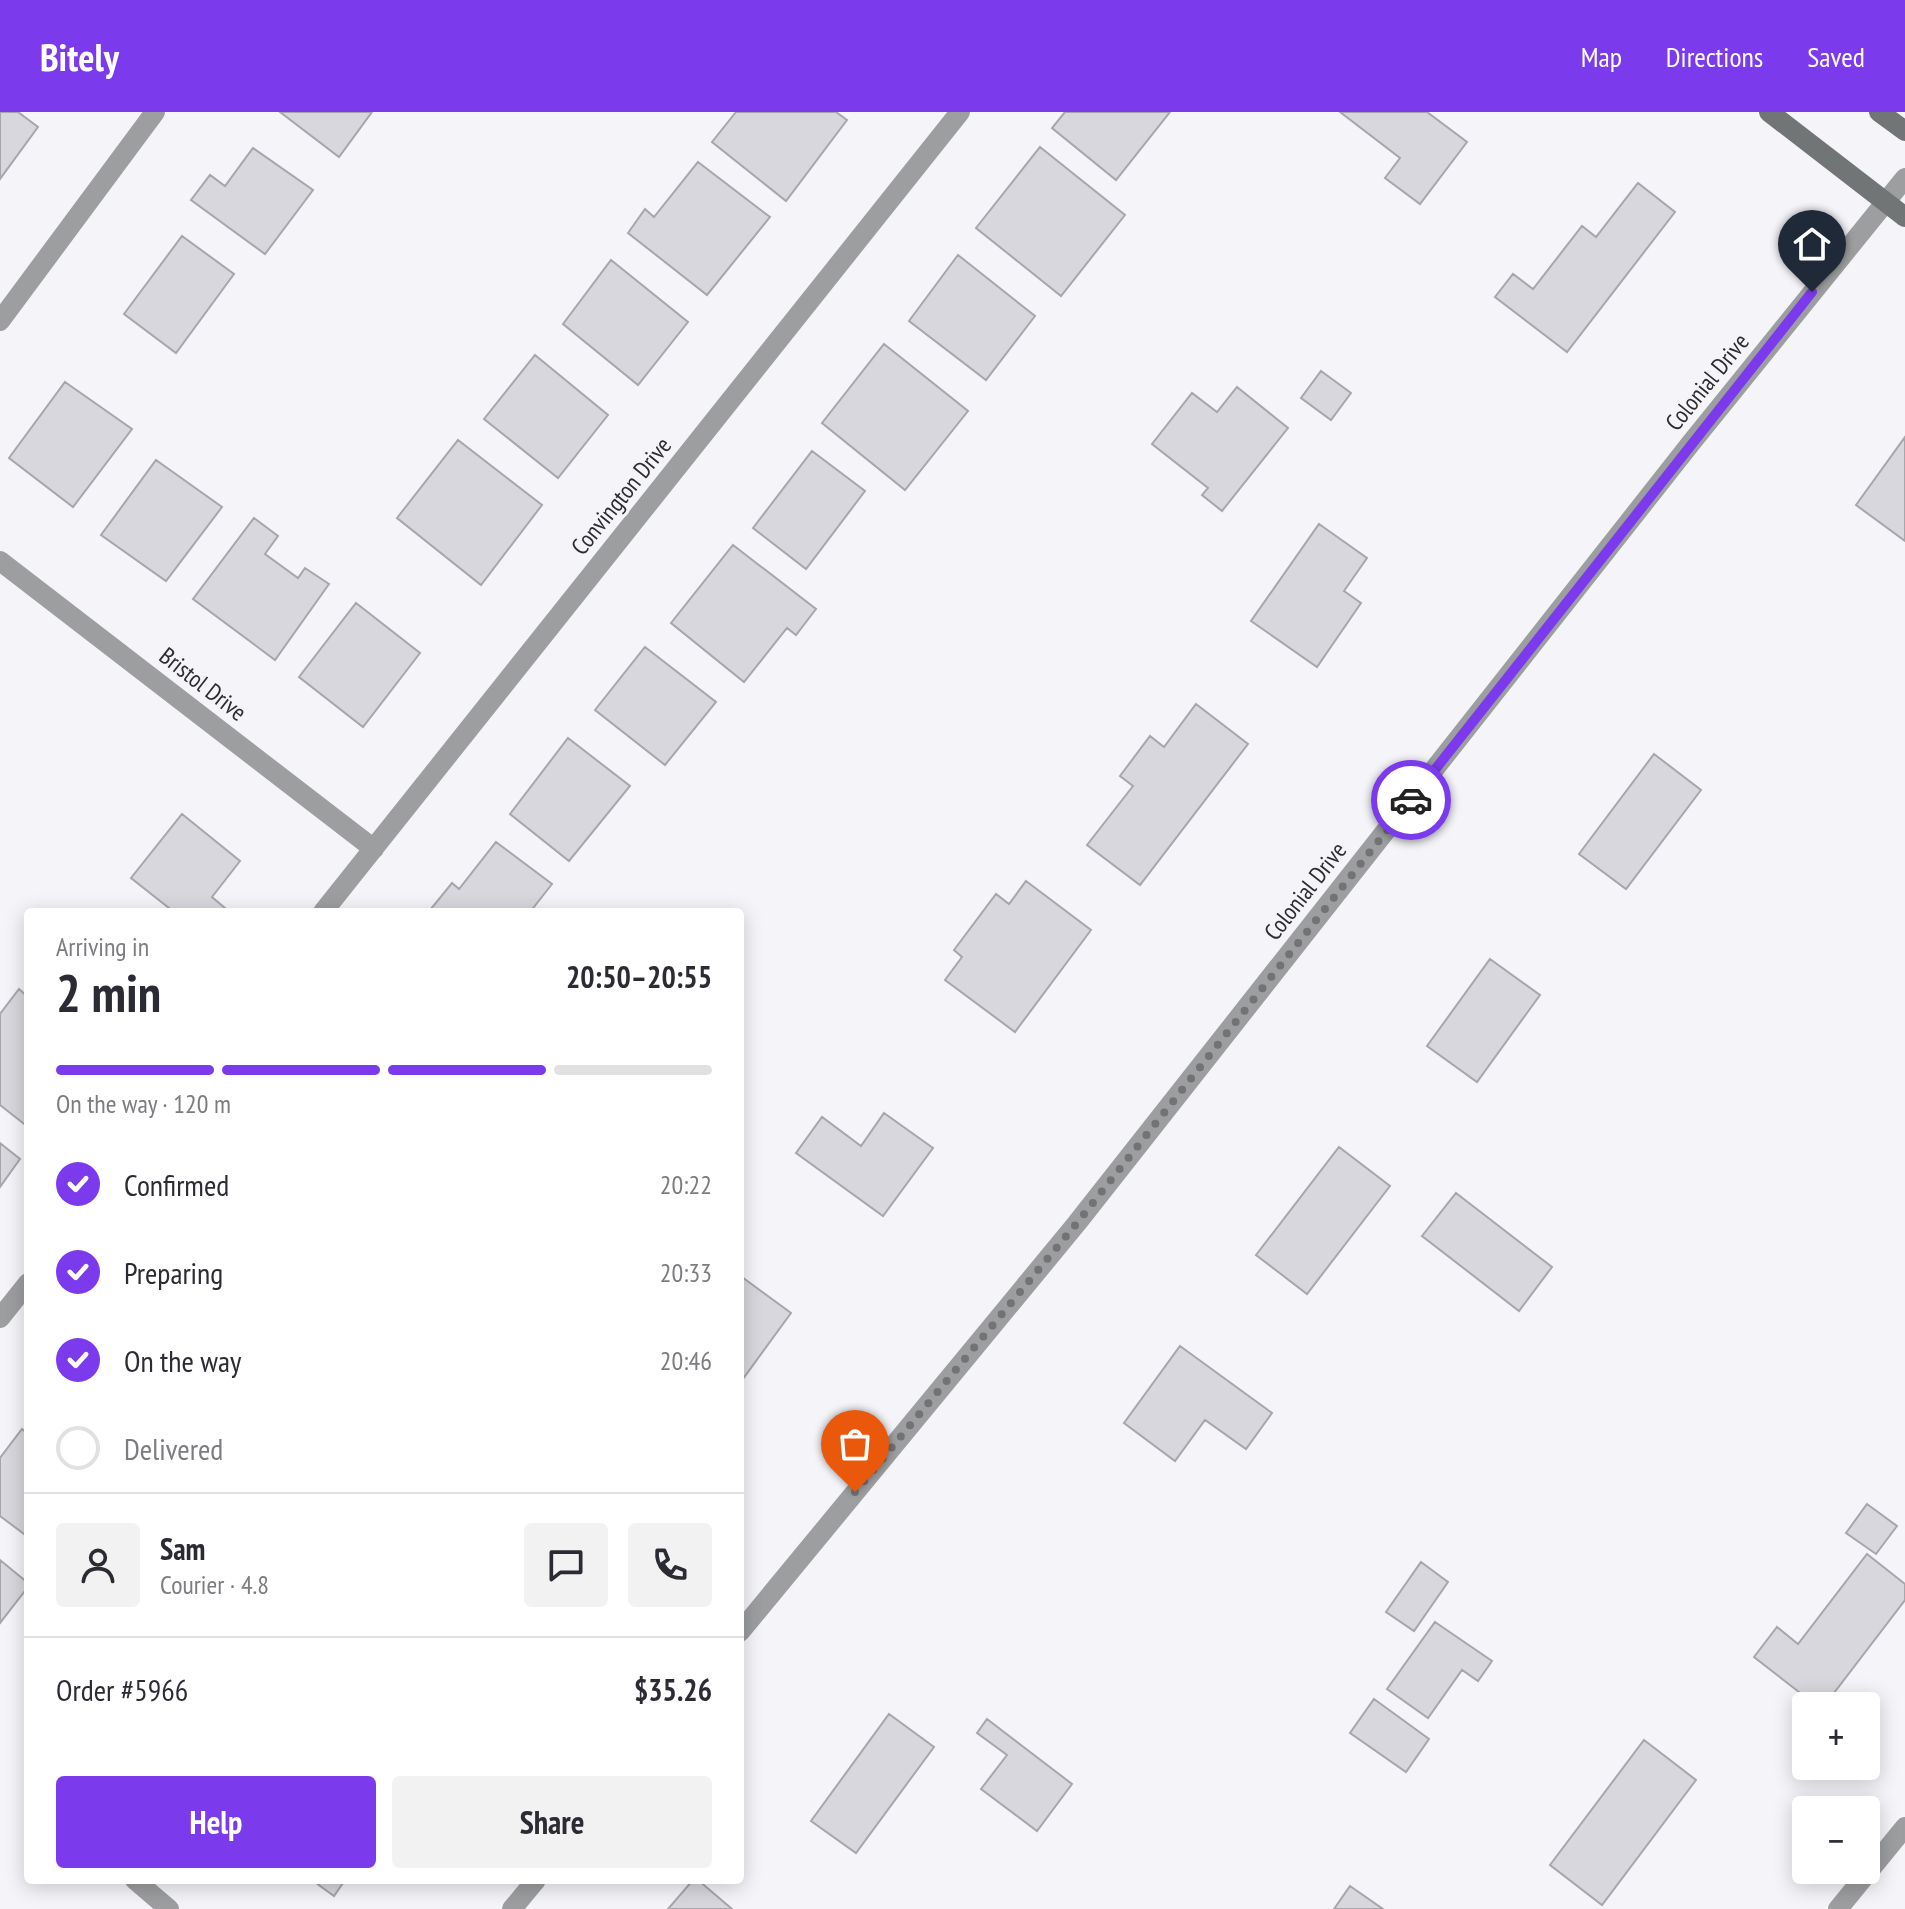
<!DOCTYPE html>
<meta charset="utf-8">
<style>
body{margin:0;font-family:"PT Sans Narrow",sans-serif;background:#f2f2f3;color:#2b2b33;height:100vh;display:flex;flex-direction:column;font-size:30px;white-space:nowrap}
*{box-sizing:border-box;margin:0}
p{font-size:26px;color:#7c7c81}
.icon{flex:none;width:44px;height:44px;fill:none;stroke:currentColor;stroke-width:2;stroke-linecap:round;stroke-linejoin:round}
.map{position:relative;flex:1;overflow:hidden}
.panel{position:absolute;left:24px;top:796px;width:720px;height:976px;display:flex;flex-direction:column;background:#fff;border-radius:8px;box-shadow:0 4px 20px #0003}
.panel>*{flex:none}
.controls{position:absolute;left:1792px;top:1580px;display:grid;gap:16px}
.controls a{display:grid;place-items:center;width:88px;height:88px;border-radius:8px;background:#fff;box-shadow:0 4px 20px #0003;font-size:40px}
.pin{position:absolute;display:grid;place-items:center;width:68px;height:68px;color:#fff;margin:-82px -34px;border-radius:50% 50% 50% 0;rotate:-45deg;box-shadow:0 0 8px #0007}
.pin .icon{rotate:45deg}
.courier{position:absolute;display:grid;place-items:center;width:80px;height:80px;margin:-40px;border:6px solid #7c3aed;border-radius:50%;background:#fff;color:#222;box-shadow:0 2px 10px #0007}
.overview em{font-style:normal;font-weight:700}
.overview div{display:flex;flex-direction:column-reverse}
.overview{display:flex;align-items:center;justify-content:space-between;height:136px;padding:0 32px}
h1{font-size:52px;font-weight:700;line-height:60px}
.bar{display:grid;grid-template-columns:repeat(4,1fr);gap:12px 8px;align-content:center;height:96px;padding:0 32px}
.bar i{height:10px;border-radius:6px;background:#e1e1e2}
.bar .selected{background:#7c3aed}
.bar p{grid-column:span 4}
.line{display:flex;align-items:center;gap:20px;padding:0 32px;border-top:2px solid #e1e1e2}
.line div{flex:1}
.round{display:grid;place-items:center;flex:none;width:84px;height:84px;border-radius:8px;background:#f2f2f3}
ol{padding:0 32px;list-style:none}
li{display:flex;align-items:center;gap:24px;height:88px}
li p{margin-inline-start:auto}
li .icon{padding:8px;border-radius:50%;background:#7c3aed;color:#fff;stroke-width:4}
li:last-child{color:#7c7c81}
li i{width:44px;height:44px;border:4px solid #e1e1e2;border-radius:50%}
.primary-button{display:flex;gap:16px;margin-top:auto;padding:16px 32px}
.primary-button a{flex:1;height:92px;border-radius:8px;background:#7c3aed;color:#fff;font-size:32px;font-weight:700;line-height:92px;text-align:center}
.primary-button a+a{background:#f2f2f3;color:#2b2b33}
header{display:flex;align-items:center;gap:48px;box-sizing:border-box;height:112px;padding:0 40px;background:#7c3aed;color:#fff}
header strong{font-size:38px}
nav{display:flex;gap:44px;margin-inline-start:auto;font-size:28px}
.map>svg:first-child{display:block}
</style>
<header>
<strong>Bitely</strong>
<nav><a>Map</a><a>Directions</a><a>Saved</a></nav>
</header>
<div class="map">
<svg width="1905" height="1797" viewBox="0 0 1905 1797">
<rect width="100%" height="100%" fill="#f5f4f9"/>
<path fill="#d8d7dd" stroke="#a7a6ab" stroke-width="2" d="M 0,0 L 18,0 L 38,15 L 0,67 Z
M 280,0 L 372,0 L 339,45 Z
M 736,0 L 836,0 L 847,8 L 786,89 L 712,30 Z
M 1065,0 L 1170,0 L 1116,68 L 1052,16 Z
M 1340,0 L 1427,0 L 1467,30 L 1420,92 L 1385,66 L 1400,46 Z
M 1040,35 L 1125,103 L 1061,184 L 976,116 Z
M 253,36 L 313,78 L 265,142 L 191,88 L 210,63 L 225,74 Z
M 698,50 L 770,105 L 707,183 L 628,121 L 645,97 L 654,105 Z
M 1638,71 L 1675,100 L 1567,240 L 1495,185 L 1513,162 L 1533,177 L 1582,114 L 1596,125 Z
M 182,124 L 234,162 L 176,241 L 124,202 Z
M 958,143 L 1035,204 L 986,268 L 909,209 Z
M 611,148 L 688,210 L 638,273 L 563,212 Z
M 884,232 L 968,299 L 905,378 L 822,311 Z
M 535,243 L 608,303 L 558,366 L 484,307 Z
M 1321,259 L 1351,281 L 1331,308 L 1301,286 Z
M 65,270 L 132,317 L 73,395 L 9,346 Z
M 1237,275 L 1288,316 L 1222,399 L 1202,383 L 1208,376 L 1152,332 L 1192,281 L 1217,300 Z
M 1905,325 L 1905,429 L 1856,393 Z
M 458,328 L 542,393 L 481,473 L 397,406 Z
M 812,339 L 865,379 L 806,457 L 753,416 Z
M 156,348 L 222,395 L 166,469 L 101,423 Z
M 254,406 L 278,424 L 265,442 L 298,466 L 305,456 L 329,472 L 275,548 L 193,487 Z
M 1319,412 L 1367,446 L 1344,479 L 1361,491 L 1317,555 L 1251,509 Z
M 733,433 L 816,497 L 796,523 L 787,516 L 744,570 L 671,511 Z
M 356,491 L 420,541 L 363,615 L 299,565 Z
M 645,535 L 716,590 L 665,653 L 595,598 Z
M 1196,592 L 1248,632 L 1140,773 L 1087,733 L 1133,674 L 1120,664 L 1150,624 L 1164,635 Z
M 568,626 L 630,674 L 569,749 L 510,702 Z
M 1654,642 L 1701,678 L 1626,777 L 1579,742 Z
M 182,702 L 240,749 L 212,785 L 225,796 L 221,800 L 174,800 L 131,766 Z
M 496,730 L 552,772 L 530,800 L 430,798 L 452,771 L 459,777 Z
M 1026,769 L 1091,818 L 1015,920 L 945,868 L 962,845 L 954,838 L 996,782 L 1009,792 Z
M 1490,847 L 1540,883 L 1477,970 L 1427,934 Z
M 19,877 L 28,885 L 28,1015 L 0,993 L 0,902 Z
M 884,1001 L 933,1036 L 883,1104 L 796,1041 L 822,1005 L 861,1034 Z
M 0,1031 L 20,1047 L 0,1075 Z
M 1339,1035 L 1390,1074 L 1307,1182 L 1256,1143 Z
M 1456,1081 L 1552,1155 L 1519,1199 L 1422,1124 Z
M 742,1165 L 791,1201 L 740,1271 L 740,1167 Z
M 1180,1234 L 1272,1301 L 1246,1337 L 1205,1308 L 1175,1349 L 1124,1311 Z
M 22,1317 L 28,1322 L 28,1425 L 0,1404 L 0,1346 Z
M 1867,1392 L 1897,1414 L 1876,1442 L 1846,1421 Z
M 1867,1442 L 1905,1472 L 1905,1488 L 1824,1594 L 1817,1594 L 1754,1545 L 1777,1515 L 1798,1532 Z
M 0,1448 L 28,1471 L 28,1475 L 0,1511 Z
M 1421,1450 L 1448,1470 L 1414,1519 L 1386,1500 Z
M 1435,1510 L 1492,1549 L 1478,1569 L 1462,1558 L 1428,1606 L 1387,1577 Z
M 1374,1587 L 1429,1627 L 1406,1660 L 1350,1621 Z
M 889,1602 L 934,1635 L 856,1741 L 811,1709 Z
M 987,1607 L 1072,1672 L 1037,1719 L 981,1677 L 1007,1643 L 977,1621 Z
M 1644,1628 L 1696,1668 L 1602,1793 L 1550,1753 Z
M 312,1768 L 345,1768 L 334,1784 Z
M 693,1768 L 698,1768 L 732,1797 L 668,1797 Z
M 1350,1774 L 1383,1797 L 1334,1797 Z"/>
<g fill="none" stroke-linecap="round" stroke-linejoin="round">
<path stroke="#9c9e9f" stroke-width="20" d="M 0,209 L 155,0
M 0,449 L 374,737
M 323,800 L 960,0
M 0,1206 L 28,1171
M 740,1520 L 1077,1111 L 1691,331 L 1905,66
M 135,1768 L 169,1797
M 512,1797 L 536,1768
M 1838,1797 L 1905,1715"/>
<path stroke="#717576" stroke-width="20" d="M 1769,0 L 1905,105
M 1879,0 L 1905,19"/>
</g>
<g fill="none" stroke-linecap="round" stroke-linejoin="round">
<path stroke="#737376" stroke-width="8" stroke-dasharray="0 14.4" d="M 855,1380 L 1077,1111 L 1411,688"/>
<path stroke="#7c3aed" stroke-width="10" d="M 1411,688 L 1812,180"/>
</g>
<g text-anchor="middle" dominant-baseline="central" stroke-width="6" stroke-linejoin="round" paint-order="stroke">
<g font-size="24" fill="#2d2d2f" stroke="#f5f4f9">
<text transform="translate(1707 270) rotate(-51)">Colonial Drive</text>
<text transform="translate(621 384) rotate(-51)">Convington Drive</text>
<text transform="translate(203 572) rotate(38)">Bristol Drive</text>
<text transform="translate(1305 779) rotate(-52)">Colonial Drive</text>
</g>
</g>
</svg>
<div class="controls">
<a>+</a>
<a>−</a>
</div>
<div class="pin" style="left:855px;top:1380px;background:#ea580c"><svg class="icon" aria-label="bag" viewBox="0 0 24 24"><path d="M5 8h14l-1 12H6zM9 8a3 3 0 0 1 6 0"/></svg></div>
<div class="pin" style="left:1812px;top:180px;background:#1f2937"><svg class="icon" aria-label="home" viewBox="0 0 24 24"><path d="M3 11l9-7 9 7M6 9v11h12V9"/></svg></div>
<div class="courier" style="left:1411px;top:688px"><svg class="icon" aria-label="car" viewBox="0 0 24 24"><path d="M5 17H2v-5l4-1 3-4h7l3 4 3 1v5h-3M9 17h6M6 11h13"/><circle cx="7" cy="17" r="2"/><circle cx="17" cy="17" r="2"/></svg></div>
<section class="panel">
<div class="overview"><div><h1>2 min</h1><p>Arriving in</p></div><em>20:50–20:55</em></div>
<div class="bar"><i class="selected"></i><i class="selected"></i><i class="selected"></i><i></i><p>On the way · 120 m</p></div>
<ol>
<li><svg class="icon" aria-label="check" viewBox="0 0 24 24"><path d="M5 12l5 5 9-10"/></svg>Confirmed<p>20:22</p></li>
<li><svg class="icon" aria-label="check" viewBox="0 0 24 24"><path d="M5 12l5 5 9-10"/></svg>Preparing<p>20:33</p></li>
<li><svg class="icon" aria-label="check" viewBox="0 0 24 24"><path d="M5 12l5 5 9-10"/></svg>On the way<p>20:46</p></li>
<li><i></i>Delivered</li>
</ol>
<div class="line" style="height:144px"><a class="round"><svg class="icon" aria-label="person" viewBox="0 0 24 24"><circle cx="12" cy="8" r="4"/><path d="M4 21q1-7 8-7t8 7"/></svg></a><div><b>Sam</b><p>Courier · 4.8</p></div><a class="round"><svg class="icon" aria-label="chat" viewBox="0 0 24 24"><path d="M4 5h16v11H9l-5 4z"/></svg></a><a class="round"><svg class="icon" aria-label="phone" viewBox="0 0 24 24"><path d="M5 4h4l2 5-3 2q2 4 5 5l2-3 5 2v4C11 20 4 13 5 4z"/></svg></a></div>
<div class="line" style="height:104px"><div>Order #5966</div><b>$35.26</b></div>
<div class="primary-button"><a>Help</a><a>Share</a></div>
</section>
</div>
